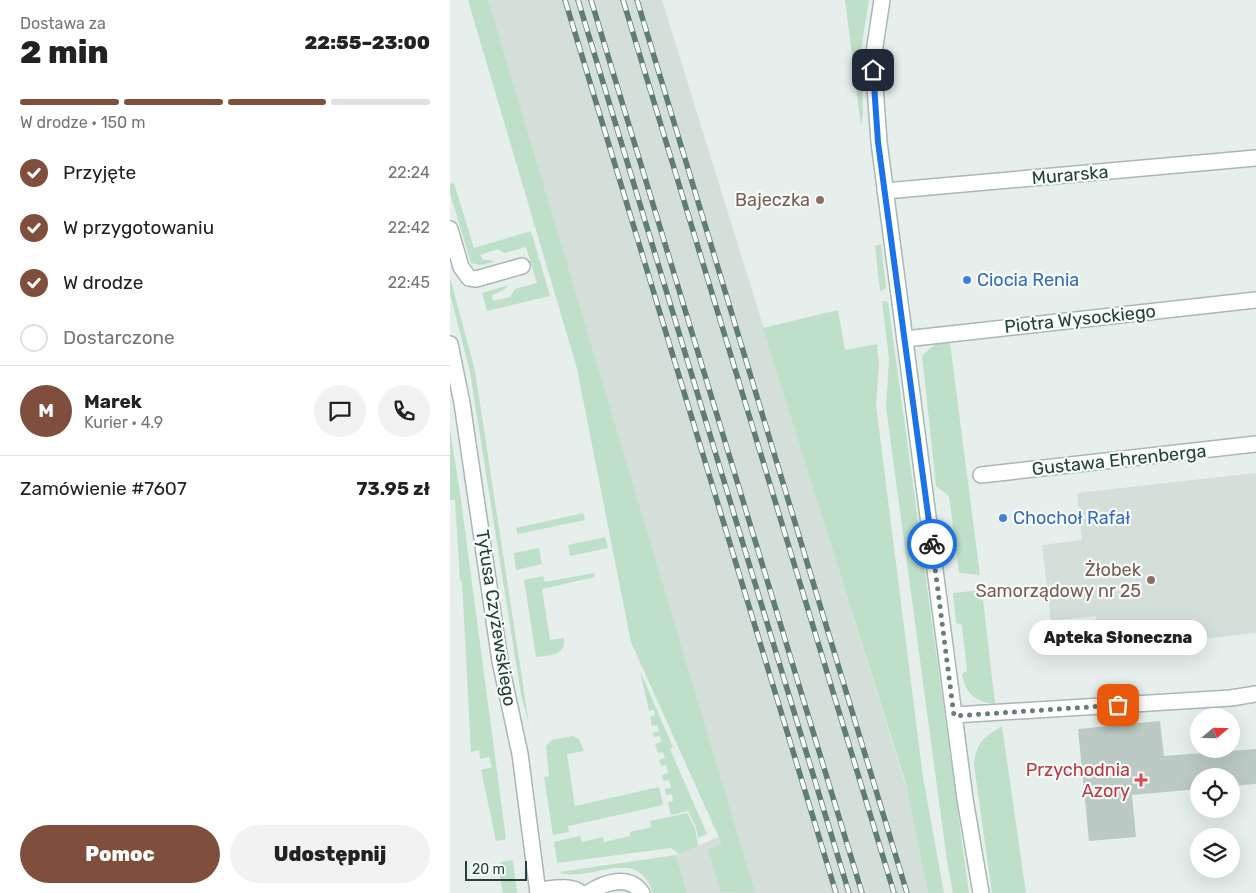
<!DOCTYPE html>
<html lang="pl">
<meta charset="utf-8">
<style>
body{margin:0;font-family:Rubik,sans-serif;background:#f2f2f2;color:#222;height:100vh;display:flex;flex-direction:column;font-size:19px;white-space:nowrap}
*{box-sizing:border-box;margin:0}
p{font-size:16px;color:#767676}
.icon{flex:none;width:28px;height:28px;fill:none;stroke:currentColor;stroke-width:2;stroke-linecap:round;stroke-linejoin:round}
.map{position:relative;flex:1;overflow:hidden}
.details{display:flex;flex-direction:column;background:#fff;width:450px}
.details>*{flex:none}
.needle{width:32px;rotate:70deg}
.fabs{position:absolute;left:740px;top:708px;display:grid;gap:10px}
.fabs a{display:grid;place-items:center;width:50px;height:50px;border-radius:50%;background:#fff;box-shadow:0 5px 20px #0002;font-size:25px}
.scale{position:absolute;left:15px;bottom:12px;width:62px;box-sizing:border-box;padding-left:5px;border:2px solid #24423a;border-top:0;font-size:14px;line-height:18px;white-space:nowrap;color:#24423a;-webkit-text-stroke:4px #f7fbf9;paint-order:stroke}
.pin{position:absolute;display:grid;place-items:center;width:42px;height:42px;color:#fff;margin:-21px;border-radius:10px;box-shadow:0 2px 8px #0006}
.courier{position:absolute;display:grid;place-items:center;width:50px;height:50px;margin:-25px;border:4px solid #1a73e8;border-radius:50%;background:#fff;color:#222;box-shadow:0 1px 6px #0007}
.bubble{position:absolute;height:35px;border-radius:18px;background:#fff;box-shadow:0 5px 20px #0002;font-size:16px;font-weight:800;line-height:35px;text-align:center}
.summary em{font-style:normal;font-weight:800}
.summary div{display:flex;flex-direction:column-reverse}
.summary{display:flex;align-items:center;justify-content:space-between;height:85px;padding:0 20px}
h1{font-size:32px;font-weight:800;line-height:38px}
.bar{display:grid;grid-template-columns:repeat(4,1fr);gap:8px 5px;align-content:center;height:60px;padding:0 20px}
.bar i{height:6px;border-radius:4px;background:#e0e0e0}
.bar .active{background:#804e3d}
.bar p{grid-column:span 4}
.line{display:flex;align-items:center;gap:12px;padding:0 20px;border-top:1px solid #e0e0e0}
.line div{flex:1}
.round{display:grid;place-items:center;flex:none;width:52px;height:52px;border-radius:26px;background:#f2f2f2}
ol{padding:0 20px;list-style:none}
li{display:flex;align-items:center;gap:15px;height:55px}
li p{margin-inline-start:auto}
li .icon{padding:5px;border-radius:50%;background:#804e3d;color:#fff;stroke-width:4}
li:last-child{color:#767676}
li i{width:28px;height:28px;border:2px solid #e0e0e0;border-radius:50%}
.action{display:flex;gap:10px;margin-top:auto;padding:10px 20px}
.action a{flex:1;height:58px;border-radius:30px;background:#804e3d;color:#fff;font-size:20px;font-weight:800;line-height:58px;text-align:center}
.action a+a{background:#f2f2f2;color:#222}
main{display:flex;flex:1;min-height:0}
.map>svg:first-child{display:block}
</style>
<main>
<section class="details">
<div class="summary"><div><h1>2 min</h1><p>Dostawa za</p></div><em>22:55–23:00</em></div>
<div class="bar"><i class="active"></i><i class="active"></i><i class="active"></i><i></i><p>W drodze · 150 m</p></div>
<ol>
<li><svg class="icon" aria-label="check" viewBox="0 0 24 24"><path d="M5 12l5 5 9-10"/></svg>Przyjęte<p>22:24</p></li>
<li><svg class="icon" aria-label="check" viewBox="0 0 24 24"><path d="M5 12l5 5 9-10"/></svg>W przygotowaniu<p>22:42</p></li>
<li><svg class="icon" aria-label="check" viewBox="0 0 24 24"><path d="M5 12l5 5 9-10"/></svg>W drodze<p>22:45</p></li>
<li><i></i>Dostarczone</li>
</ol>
<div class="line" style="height:90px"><b class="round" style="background:#804e3d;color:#fff">M</b><div><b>Marek</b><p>Kurier · 4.9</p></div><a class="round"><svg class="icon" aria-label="chat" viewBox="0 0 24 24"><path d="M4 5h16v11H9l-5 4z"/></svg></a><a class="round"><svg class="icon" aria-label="phone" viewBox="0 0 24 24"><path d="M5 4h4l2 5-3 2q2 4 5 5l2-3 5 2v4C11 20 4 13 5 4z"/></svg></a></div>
<div class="line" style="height:65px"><div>Zamówienie #7607</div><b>73.95 zł</b></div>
<div class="action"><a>Pomoc</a><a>Udostępnij</a></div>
</section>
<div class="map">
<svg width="806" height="893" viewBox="0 0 806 893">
<rect width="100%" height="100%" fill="#e6efeb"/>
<path fill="#d4dfda" d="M 18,0 L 212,0 L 489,893 L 237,893 L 226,855 L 269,837 L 181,642 L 127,368 Z
M 806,473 L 806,633 L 650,650 L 646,616 L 601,621 L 592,545 L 632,540 L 627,493 Z"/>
<path fill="#bfe0c8" d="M 18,0 L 38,0 L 305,893 L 271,892 L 258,849 L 272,844 L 181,642 L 127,368 Z
M 395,0 L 419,0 L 411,50 L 413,115 L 411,126 Z
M 4,183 L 24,248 L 81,231 L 100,296 L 37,311 L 32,293 L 59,285 L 54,290 L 42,295 L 43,301 L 60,297 L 65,289 L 87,283 L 76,247 L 54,253 L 48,249 L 30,255 L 33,260 L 42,260 L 43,262 L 30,265 L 21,263 L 0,193 L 0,184 Z
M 431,244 L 436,288 L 430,291 L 425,246 Z
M 0,277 L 25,371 L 79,724 L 71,695 L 20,372 L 0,294 Z
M 432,301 L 438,302 L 519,893 L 503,893 L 497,861 L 436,407 L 439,359 Z
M 388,310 L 395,350 L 427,344 L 429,365 L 426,405 L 473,777 L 494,893 L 478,893 L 456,784 L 313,328 Z
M 500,343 L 530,575 L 509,573 L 499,496 L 486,486 L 472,355 L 486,344 Z
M 0,429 L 11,500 L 56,839 L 46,841 L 31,770 L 42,767 L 39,757 L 30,759 L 29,750 L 21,752 L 12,581 L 10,581 L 5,500 L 0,500 Z
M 133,513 L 135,520 L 68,534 L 66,528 Z
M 155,537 L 158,548 L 120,556 L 118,545 Z
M 89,548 L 92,564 L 66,570 L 64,553 Z
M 144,573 L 145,577 L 92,589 L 100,640 L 114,638 C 116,656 100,655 86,657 L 74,580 L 93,576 L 95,582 Z
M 532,590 L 545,704 C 525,702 516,694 512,674 L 517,671 L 512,625 L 506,623 L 503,593 Z
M 190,671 L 223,747 L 220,749 L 257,834 L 248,838 L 246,827 L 238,811 L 221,815 L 218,802 L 223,801 L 222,794 L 216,795 L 215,789 L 221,788 L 219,780 L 213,781 L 212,775 L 218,773 L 216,765 L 211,766 L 209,760 L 215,758 L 213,752 L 208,753 L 205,744 L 211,742 L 210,736 L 204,737 L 203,733 L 209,731 L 207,725 L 202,726 L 200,717 L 205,715 L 204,710 L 199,711 Z
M 552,726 L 576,893 L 542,893 L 524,765 C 526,743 534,737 552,726 Z
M 123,736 L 129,739 L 134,751 L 117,754 L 125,806 L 209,787 L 213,805 L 118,826 L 119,832 L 103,835 L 94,777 L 99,776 L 96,746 L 102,740 Z
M 237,813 L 245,828 L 248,846 L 229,854 L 221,848 L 107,863 L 104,842 L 130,836 L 132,842 L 153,837 L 154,842 L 180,836 L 180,832 L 201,827 L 200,821 Z
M 226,855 L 237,893 L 203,893 C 187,843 137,885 109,872 Z
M 63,860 L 67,893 L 53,893 L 48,867 L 51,862 Z"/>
<path fill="#bbcac4" d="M 710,721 L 714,756 L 806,749 L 806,784 L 781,786 L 781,776 L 749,776 L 749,789 L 682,795 L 686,837 L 639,841 L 628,729 Z"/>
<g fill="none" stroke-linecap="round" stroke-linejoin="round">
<g stroke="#a8b8b2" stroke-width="18">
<path id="minor" d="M 435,191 L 806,158
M 0,229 L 11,267 L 19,278 L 26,279 L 72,266
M 455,339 L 806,300
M 531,475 L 806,444
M 504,715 L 781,698 L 806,694
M 88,890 C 101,889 121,884 131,893
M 138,893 C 155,882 179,874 192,893"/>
</g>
<g stroke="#a8b8b2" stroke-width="18">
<path id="tertiary" d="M 432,0 L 423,59 L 429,142 L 515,799 L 531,893
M 0,344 L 12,403 L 50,661 L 70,754 L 88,893"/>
</g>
<use href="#minor" stroke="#fff" stroke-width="15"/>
<use href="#tertiary" stroke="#fff" stroke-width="15"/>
<g stroke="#5f7d75" stroke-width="5.5">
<path id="rail" d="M 115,0 L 386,893
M 128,0 L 399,893
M 141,0 L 412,893
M 173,0 L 444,893
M 187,0 L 457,893"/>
</g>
<use href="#rail" stroke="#f7fbf9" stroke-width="4" stroke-dasharray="11" stroke-linecap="butt"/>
</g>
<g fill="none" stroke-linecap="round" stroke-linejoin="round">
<path stroke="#687f78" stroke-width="5" stroke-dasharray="0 9" d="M 482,544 L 504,716 L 668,705"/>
<path stroke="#1a73e8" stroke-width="6" d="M 423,70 L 428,142 L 482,544"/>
</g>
<g fill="#8d6e63" stroke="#f7fbf9" stroke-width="2">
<circle cx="370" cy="200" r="5"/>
<circle cx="701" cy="580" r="5"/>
</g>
<g fill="#3f7fe0" stroke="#f7fbf9" stroke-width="2">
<circle cx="517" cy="280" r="5"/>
<circle cx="553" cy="518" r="5"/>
</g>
<path fill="#e0444e" stroke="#f7fbf9" stroke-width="2" d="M688.5 772.5h5v5h5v5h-5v5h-5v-5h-5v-5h5z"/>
<g text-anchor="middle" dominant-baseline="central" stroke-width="4.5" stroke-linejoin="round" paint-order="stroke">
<g font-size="18" fill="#24423a" stroke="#f7fbf9">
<text transform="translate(620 175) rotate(-5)">Murarska</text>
<text transform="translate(630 319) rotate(-6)">Piotra Wysockiego</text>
<text transform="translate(669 460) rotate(-6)">Gustawa Ehrenberga</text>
<text transform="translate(46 618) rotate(81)">Tytusa Czyżewskiego</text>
</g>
<g font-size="18" fill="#785e54" stroke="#f7fbf9" text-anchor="end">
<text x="360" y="200">Bajeczka</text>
<text x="691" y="570">Żłobek<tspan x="691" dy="21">Samorządowy nr 25</tspan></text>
</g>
<g font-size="18" fill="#366cbe" stroke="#f7fbf9" text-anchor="start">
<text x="527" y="280">Ciocia Renia</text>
<text x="563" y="518">Chochoł Rafał</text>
</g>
<g font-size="18" fill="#be3a42" stroke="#f7fbf9" text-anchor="end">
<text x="680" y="770">Przychodnia<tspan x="680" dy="21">Azory</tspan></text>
</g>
</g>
</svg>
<div class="fabs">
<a><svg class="needle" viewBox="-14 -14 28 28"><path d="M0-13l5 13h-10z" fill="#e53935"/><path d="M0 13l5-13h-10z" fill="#767676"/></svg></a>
<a><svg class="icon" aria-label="locate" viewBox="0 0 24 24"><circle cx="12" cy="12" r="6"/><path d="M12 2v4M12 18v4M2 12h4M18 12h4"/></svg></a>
<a><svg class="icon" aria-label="layers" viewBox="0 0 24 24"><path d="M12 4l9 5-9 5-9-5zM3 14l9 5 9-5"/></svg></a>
</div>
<div class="scale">20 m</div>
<div class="pin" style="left:668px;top:705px;background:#ea580c"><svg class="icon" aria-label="bag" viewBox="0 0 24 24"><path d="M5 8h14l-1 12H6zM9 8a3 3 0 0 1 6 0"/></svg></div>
<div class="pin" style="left:423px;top:70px;background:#1f2937"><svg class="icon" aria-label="home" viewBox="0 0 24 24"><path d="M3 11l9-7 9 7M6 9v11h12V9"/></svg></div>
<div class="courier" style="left:482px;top:544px"><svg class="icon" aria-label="bike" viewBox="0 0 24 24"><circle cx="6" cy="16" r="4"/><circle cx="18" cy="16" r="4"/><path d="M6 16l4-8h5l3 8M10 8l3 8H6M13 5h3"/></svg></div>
<div class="bubble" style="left:579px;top:620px;width:178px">Apteka Słoneczna</div>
</div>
</main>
